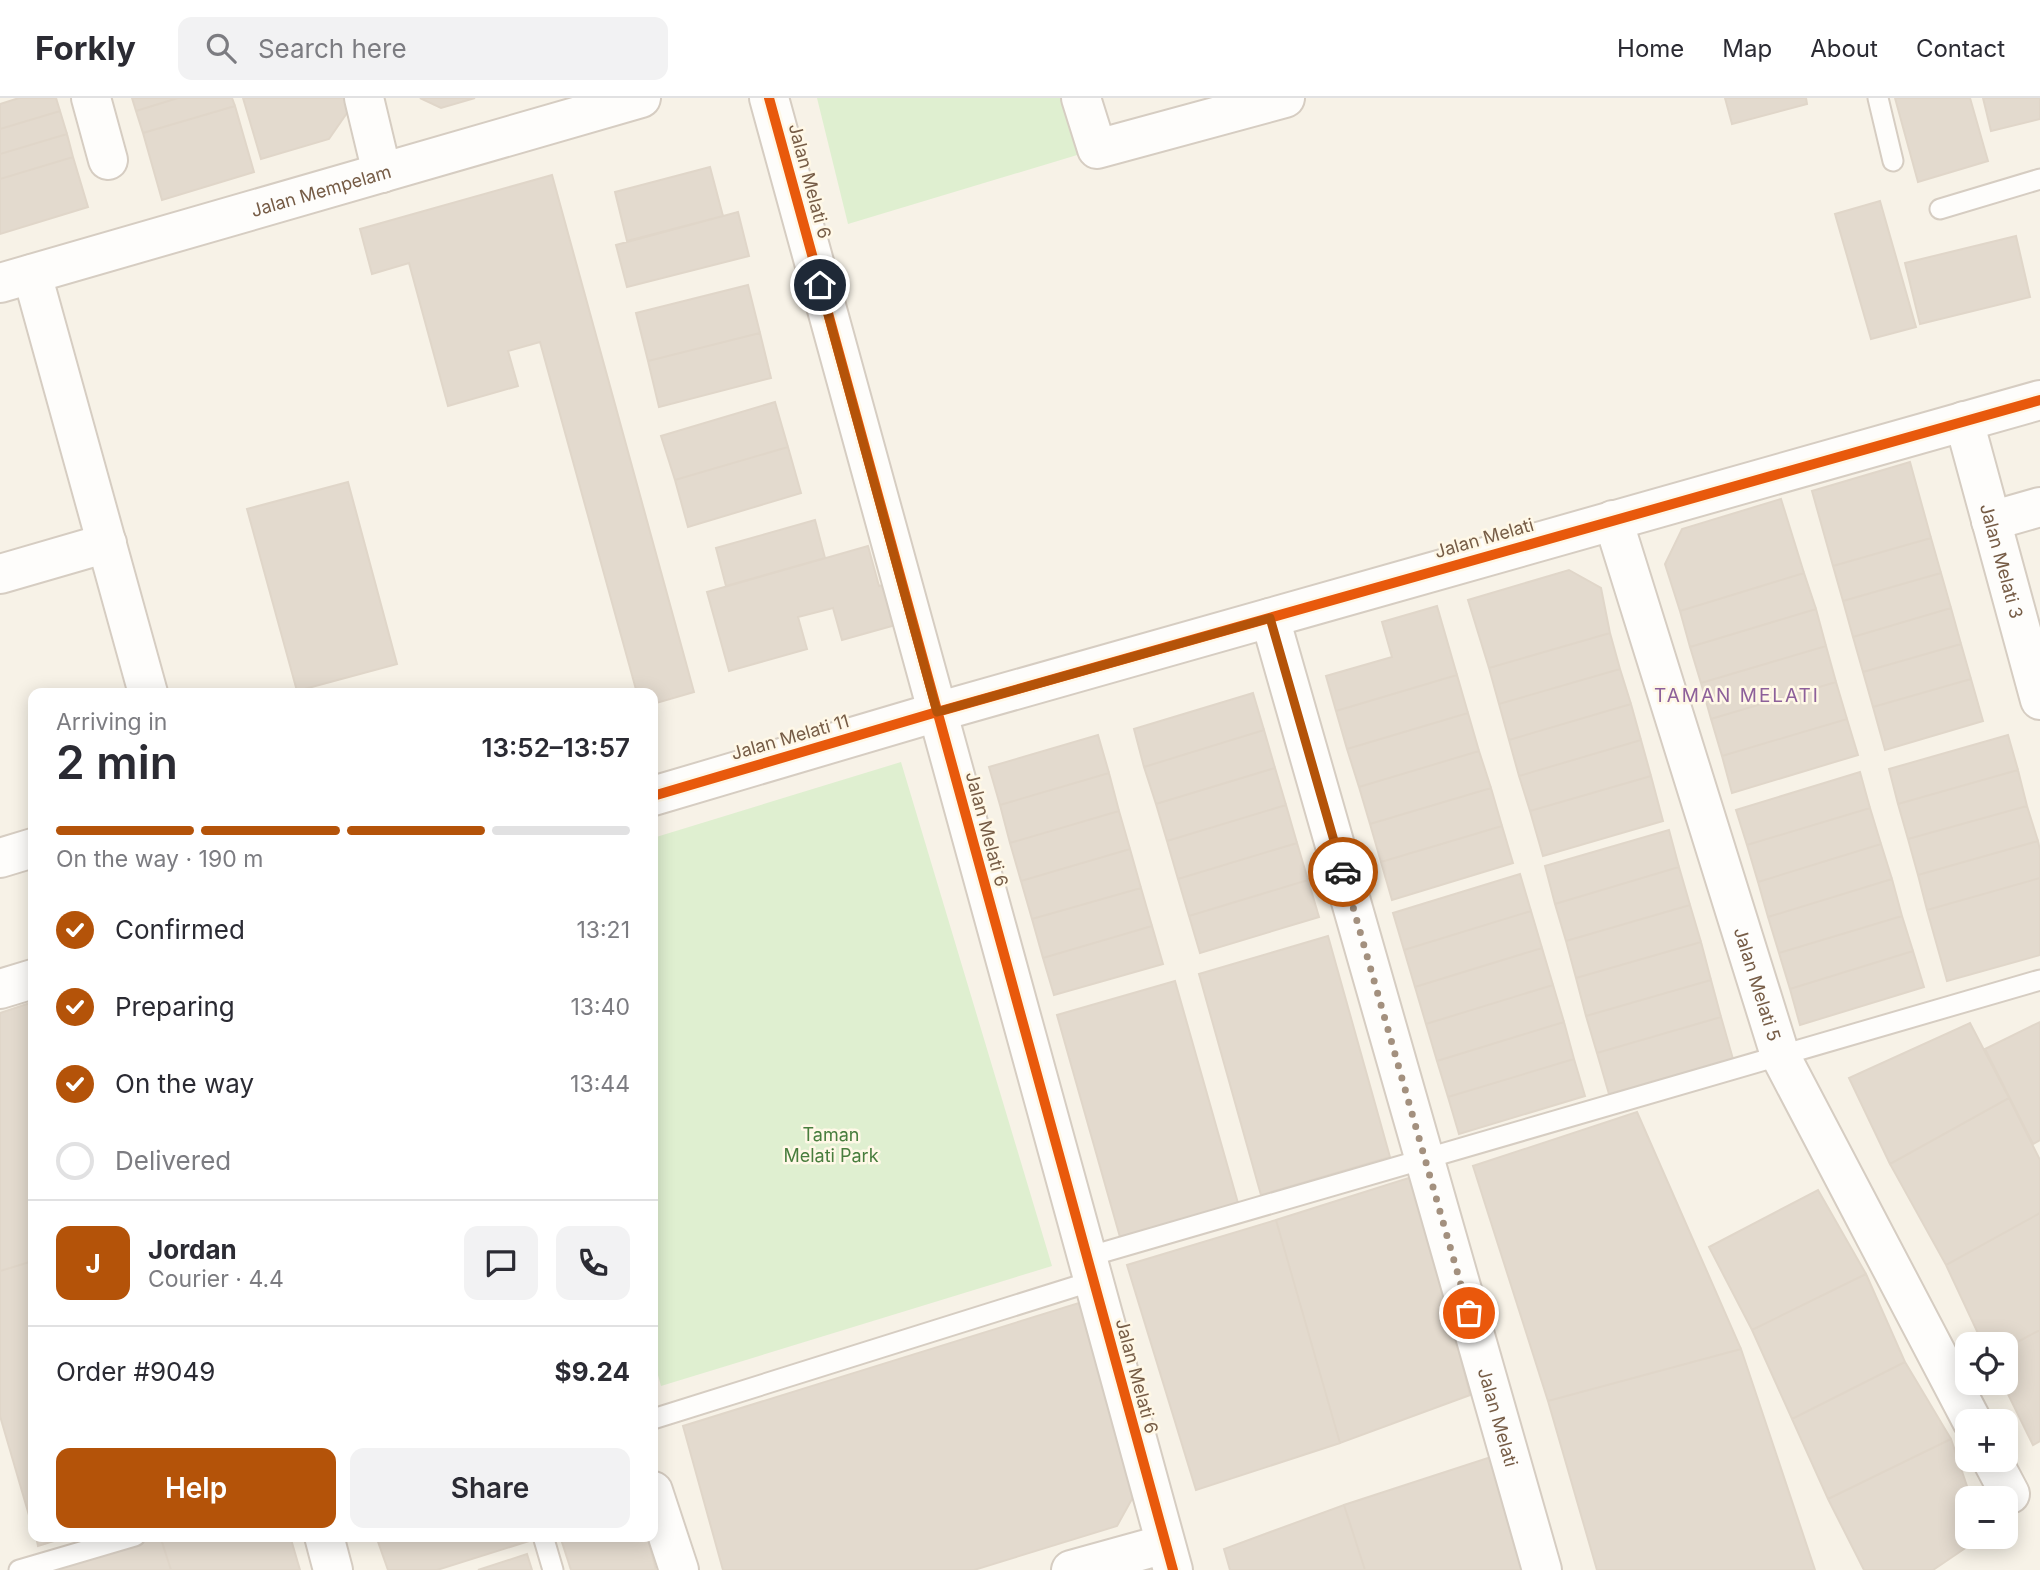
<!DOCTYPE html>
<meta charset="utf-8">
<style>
body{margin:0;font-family:Inter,sans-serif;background:#f2f2f3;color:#2b2b33;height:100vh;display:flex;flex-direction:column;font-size:26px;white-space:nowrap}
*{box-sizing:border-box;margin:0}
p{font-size:23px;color:#7c7c81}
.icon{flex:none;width:38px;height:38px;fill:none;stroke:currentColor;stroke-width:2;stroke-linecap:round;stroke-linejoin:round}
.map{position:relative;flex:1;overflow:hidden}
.details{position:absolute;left:28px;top:590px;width:630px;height:854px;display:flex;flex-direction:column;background:#fff;border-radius:14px;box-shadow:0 4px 18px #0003}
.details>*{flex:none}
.tools{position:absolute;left:1955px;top:1234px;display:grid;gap:14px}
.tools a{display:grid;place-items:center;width:63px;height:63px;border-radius:14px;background:#fff;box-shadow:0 4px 18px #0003;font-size:35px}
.pin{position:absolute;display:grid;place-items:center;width:60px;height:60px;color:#fff;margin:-30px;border:4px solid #fff;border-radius:50%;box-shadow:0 2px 7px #0007}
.courier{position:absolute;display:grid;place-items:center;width:70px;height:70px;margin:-35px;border:5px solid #b45309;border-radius:50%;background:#fff;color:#222;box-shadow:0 2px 9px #0007}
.headline em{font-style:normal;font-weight:600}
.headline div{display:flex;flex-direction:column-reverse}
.headline{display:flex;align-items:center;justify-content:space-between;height:119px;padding:0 28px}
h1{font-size:46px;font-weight:600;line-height:52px}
.bar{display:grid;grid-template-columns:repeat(4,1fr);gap:10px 7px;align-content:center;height:84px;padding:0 28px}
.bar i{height:9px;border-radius:5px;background:#e1e1e2}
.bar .current{background:#b45309}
.bar p{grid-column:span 4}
.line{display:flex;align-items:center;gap:18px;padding:0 28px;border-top:2px solid #e1e1e2}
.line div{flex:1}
.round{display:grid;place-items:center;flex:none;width:74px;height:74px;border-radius:14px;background:#f2f2f3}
ol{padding:0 28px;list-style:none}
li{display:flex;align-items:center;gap:21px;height:77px}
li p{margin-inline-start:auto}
li .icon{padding:7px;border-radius:50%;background:#b45309;color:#fff;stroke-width:4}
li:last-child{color:#7c7c81}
li i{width:38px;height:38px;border:4px solid #e1e1e2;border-radius:50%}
.primary-button{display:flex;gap:14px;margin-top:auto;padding:14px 28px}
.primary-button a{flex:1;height:80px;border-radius:14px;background:#b45309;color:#fff;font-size:28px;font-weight:600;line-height:80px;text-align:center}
.primary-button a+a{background:#f2f2f3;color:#2b2b33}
header{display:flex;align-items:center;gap:42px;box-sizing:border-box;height:98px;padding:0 35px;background:#fff;border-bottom:2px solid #e1e1e2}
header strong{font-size:33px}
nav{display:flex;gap:38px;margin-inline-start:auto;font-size:24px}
.search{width:490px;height:63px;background:#f2f2f3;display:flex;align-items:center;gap:18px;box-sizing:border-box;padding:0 24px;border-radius:14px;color:#7c7c81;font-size:26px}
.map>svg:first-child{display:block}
</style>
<header>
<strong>Forkly</strong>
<div class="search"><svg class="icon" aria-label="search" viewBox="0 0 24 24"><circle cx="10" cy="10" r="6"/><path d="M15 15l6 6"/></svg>Search here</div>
<nav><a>Home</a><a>Map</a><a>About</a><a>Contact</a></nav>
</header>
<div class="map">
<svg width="2040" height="1472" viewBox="0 0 2040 1472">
<rect width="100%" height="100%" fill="#f7f2e7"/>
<path fill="#dfefd0" d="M 817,0 L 1081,0 L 1097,51 L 848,126 Z
M 901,664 L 1052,1168 L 661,1288 L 653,1259 L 653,740 Z"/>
<path fill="#e3dace" stroke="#e0d6c9" stroke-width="2" d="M 19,0 L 56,0 L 60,13 L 0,31 L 0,6 Z
M 132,0 L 178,0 L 136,13 Z
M 178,0 L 232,0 L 235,8 L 143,35 L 136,13 Z
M 243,0 L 346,0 L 349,12 L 329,41 L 261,61 Z
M 420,0 L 475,0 L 441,10 Z
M 1725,0 L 1806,0 L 1807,6 L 1732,26 Z
M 1895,0 L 1970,0 L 1988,63 L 1918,84 Z
M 1983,0 L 2040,0 L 2040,21 L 1991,33 Z
M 235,8 L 254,74 L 162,102 L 143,35 Z
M 60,13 L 67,36 L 0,56 L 0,31 Z
M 67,36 L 73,59 L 0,81 L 0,56 Z
M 73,59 L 88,109 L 0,136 L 0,81 Z
M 710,69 L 723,118 L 627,143 L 615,94 Z
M 552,77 L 694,594 L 653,606 L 653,595 L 637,595 L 540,244 L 508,253 L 518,288 L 448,308 L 409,165 L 372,176 L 360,131 Z
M 1880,103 L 1916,229 L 1871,241 L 1835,116 Z
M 738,114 L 749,158 L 627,189 L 616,147 Z
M 2016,138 L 2030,199 L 1920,226 L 1905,165 Z
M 748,187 L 760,235 L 648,263 L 636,215 Z
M 760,235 L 771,280 L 659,309 L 648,263 Z
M 775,304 L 788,349 L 675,382 L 661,338 Z
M 788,349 L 801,395 L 688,429 L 675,382 Z
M 1910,364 L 1931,440 L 1833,468 L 1812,393 Z
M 348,384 L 397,566 L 297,593 L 247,411 Z
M 1781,401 L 1804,475 L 1680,513 L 1665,466 L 1682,431 Z
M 815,422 L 825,460 L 726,488 L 716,450 Z
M 1931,440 L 1941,475 L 1843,503 L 1833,468 Z
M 868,448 L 879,488 L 888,486 L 899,526 L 842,542 L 833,510 L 798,519 L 807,551 L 729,573 L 707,494 Z
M 1569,472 L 1601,490 L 1610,535 L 1489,570 L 1468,502 Z
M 1804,475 L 1816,511 L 1690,549 L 1680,513 Z
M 1941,475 L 1951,510 L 1853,539 L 1843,503 Z
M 1437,508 L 1457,577 L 1336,613 L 1326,578 L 1392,559 L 1382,524 Z
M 1951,510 L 1961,546 L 1863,574 L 1853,539 Z
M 1816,511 L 1826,548 L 1701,585 L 1690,549 Z
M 1610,535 L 1620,571 L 1499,606 L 1489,570 Z
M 1961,546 L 1971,581 L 1873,609 L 1863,574 Z
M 1826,548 L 1836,584 L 1711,621 L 1701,585 Z
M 1620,571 L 1631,606 L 1509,642 L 1499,606 Z
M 1457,577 L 1468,615 L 1347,651 L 1336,613 Z
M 1971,581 L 1983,623 L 1885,652 L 1873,609 Z
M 1836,584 L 1847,621 L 1722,658 L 1711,621 Z
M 1253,595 L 1264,632 L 1144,669 L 1134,631 Z
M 1631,606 L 1641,642 L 1519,678 L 1509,642 Z
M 1468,615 L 1479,653 L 1359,689 L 1347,651 Z
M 1847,621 L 1858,657 L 1732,695 L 1722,658 Z
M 1264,632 L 1275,670 L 1156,706 L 1144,669 Z
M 1098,637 L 1109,675 L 1000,707 L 989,669 Z
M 2008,637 L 2018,672 L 1898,706 L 1889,671 Z
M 1641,642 L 1651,678 L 1530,713 L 1519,678 Z
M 1479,653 L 1491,690 L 1370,726 L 1359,689 Z
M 1275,670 L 1286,707 L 1167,743 L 1156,706 Z
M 2018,672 L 2027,708 L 1908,741 L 1898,706 Z
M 1860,674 L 1870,710 L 1747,747 L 1736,712 Z
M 1109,675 L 1119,713 L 1010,745 L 1000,707 Z
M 1651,678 L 1663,723 L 1543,758 L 1530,713 Z
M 1491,690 L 1502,728 L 1381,764 L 1370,726 Z
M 1286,707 L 1297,745 L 1178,781 L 1167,743 Z
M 2027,708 L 2038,743 L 1918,777 L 1908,741 Z
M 1870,710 L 1881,746 L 1758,784 L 1747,747 Z
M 1119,713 L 1130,751 L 1021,783 L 1010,745 Z
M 1502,728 L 1513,765 L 1392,802 L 1381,764 Z
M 1669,732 L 1679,769 L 1555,806 L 1545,768 Z
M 2038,743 L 2040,752 L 2040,780 L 1927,812 L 1918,777 Z
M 1297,745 L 1308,782 L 1189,818 L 1178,781 Z
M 1881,746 L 1892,781 L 1768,819 L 1758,784 Z
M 1130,751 L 1141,790 L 1032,821 L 1021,783 Z
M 1679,769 L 1690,807 L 1566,843 L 1555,806 Z
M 1520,776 L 1531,813 L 1404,852 L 1393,815 Z
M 2040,780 L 2040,857 L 1947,883 L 1927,812 Z
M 1892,781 L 1902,818 L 1779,855 L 1768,819 Z
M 1308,782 L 1319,819 L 1200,855 L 1189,818 Z
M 1141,790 L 1152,828 L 1043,860 L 1032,821 Z
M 1690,807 L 1701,844 L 1576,880 L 1566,843 Z
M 1531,813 L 1542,850 L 1415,889 L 1404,852 Z
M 1902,818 L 1913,853 L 1790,891 L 1779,855 Z
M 1152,828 L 1163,866 L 1054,897 L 1043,860 Z
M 1328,838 L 1390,1059 L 1261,1097 L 1199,876 Z
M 1701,844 L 1711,882 L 1586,918 L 1576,880 Z
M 1542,850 L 1553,887 L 1426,926 L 1415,889 Z
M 1913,853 L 1924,889 L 1800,927 L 1790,891 Z
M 1711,882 L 1721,919 L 1597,955 L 1586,918 Z
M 1175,883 L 1238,1105 L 1120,1139 L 1057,917 Z
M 1553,887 L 1564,924 L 1437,963 L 1426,926 Z
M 33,904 L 33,1163 L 0,1173 L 0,915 Z
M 1721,919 L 1733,961 L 1609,996 L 1597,955 Z
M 1564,924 L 1574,961 L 1448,999 L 1437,963 Z
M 2040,924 L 2040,1042 L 2033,1046 L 1985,951 Z
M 1970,925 L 2009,1000 L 1890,1066 L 1849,980 Z
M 1574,961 L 1585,998 L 1459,1036 L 1448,999 Z
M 2009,1000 L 2040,1062 L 2040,1115 L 1946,1167 L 1890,1066 Z
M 1637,1014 L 1741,1251 L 1548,1303 L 1473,1068 Z
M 1415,1078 L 1470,1297 L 1340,1345 L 1276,1122 Z
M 1818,1092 L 1866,1176 L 1752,1232 L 1709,1149 Z
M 2040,1115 L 2040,1232 L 2006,1250 L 2006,1246 L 1983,1246 L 1946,1167 Z
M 1276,1122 L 1340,1345 L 1196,1392 L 1127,1167 Z
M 33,1163 L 33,1431 L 0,1318 L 0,1173 Z
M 1866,1176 L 1905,1264 L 1792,1321 L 1752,1232 Z
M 1079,1205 L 1137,1392 L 1117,1428 L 974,1472 L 723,1472 L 683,1328 Z
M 2040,1232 L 2040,1343 L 2033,1347 L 2002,1284 L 2006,1284 L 2006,1250 Z
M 1741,1251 L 1815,1472 L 1597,1472 L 1548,1303 Z
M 1905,1264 L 1951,1341 L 1828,1401 L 1792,1321 Z
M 1951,1341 L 1971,1400 L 1967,1400 L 1967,1438 L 1983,1438 L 1933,1472 L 1864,1472 L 1828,1401 Z
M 1494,1358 L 1523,1472 L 1365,1472 L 1344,1407 Z
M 1344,1407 L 1365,1472 L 1230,1472 L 1224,1451 Z
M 36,1438 L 70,1438 L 38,1448 Z
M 155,1438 L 160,1438 L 171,1472 L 50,1472 Z
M 160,1438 L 290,1438 L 300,1472 L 171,1472 Z
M 376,1438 L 528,1438 L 529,1443 L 437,1472 L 388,1472 Z
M 560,1438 L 647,1438 L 656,1472 L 571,1472 Z
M 527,1456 L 532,1472 L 478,1472 Z"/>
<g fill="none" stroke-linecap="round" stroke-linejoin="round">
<g stroke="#d6cdc2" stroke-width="23">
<path id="lane" d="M 1878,0 L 1893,63
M 1940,111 L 2040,81
M 1087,1159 L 2040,882
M 653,1321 L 1093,1183
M 543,1438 L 553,1472
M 19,1472 L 135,1438"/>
</g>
<g stroke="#d6cdc2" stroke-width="42">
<g id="street">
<path d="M 91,0 L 108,62"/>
<path d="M 364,0 L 382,75"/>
<path d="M 769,0 L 1173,1472"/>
<path d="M 1081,0 L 1097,51 L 1285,0"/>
<path d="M 32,176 L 148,595"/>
<path id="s1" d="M 0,185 L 641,0"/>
<path id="s2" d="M 1964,323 L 2040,602"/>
<path id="s3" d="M 1613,422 L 1780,957 L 1972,1323"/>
<path d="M 1991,423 L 2040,409"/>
<path d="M 0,476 L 107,445"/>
<path id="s4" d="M 1270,520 L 1542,1472"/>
<path d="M 653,698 L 937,614 L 2040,302"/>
<path d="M 0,760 L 33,750"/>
<path d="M 0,891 L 33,881"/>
<path d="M 1992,1362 L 2010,1396"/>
<path d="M 653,1393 L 679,1472"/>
<path d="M 324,1438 L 333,1472"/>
<path d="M 1071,1472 L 1165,1446"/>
</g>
</g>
<use href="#lane" stroke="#fefdfb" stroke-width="19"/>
<use href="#street" stroke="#fefdfb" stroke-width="38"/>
<g stroke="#fff8e7" stroke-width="15">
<path id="cycleway" d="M 769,0 L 1173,1472
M 653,698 L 937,614 L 2040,302"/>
</g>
<use href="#cycleway" stroke="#e8590c" stroke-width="10"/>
</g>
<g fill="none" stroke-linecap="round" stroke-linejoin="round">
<path stroke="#a3907e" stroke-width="7" stroke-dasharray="0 12.6" d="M 1343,774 L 1469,1215"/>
<path stroke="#b45309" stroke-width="9" d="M 820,187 L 937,614 L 1270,520 L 1343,774"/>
</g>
<g text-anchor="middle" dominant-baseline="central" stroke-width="5" stroke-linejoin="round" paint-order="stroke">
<g font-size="18" fill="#765c46" stroke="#fff8e7">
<text transform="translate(810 83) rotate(75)">Jalan Melati 6</text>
<text stroke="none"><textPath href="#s1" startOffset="334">Jalan Mempelam</textPath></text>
<text transform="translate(1484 440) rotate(-16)">Jalan Melati</text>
<text stroke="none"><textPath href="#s2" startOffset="145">Jalan Melati 3</textPath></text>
<text transform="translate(790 639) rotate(-16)">Jalan Melati 11</text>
<text transform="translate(987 731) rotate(75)">Jalan Melati 6</text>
<text stroke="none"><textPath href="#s3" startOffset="486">Jalan Melati 5</textPath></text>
<text transform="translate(1137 1278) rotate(75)">Jalan Melati 6</text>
<text stroke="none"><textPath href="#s4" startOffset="831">Jalan Melati</textPath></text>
</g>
<g font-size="18" fill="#487d3d" stroke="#fff8e7">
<text x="831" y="1036">Taman<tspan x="831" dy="21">Melati Park</tspan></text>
</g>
<g font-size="19" letter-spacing="2" fill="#8d609a" stroke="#fff8e7">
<text x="1737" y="597">TAMAN MELATI</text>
</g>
</g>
</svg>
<div class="tools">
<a><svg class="icon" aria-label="locate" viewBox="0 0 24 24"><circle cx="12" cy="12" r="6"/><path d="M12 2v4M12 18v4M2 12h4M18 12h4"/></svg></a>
<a>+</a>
<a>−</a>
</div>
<div class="pin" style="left:1469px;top:1215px;background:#ea580c"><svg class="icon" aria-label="bag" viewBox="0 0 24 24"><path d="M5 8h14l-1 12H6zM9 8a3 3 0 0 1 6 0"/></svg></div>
<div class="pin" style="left:820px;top:187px;background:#1f2937"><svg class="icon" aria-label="home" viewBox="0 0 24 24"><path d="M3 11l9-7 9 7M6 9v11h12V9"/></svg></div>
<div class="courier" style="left:1343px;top:774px"><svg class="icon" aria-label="car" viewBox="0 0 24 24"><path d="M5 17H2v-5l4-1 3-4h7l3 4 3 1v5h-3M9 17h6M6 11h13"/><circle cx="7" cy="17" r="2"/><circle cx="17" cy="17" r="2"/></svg></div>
<section class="details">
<div class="headline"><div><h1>2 min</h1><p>Arriving in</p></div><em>13:52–13:57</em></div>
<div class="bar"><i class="current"></i><i class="current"></i><i class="current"></i><i></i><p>On the way · 190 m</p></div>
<ol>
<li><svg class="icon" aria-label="check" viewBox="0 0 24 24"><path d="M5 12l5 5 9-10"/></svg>Confirmed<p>13:21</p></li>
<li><svg class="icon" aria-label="check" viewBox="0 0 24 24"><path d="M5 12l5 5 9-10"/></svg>Preparing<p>13:40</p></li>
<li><svg class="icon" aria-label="check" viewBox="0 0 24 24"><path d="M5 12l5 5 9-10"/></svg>On the way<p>13:44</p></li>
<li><i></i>Delivered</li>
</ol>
<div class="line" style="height:126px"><b class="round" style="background:#b45309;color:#fff">J</b><div><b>Jordan</b><p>Courier · 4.4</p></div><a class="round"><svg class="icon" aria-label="chat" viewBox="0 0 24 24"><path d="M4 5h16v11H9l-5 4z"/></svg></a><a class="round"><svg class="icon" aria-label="phone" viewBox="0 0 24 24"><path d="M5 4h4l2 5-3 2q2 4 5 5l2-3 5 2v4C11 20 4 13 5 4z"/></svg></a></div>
<div class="line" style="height:91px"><div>Order #9049</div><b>$9.24</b></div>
<div class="primary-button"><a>Help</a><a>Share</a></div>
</section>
</div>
